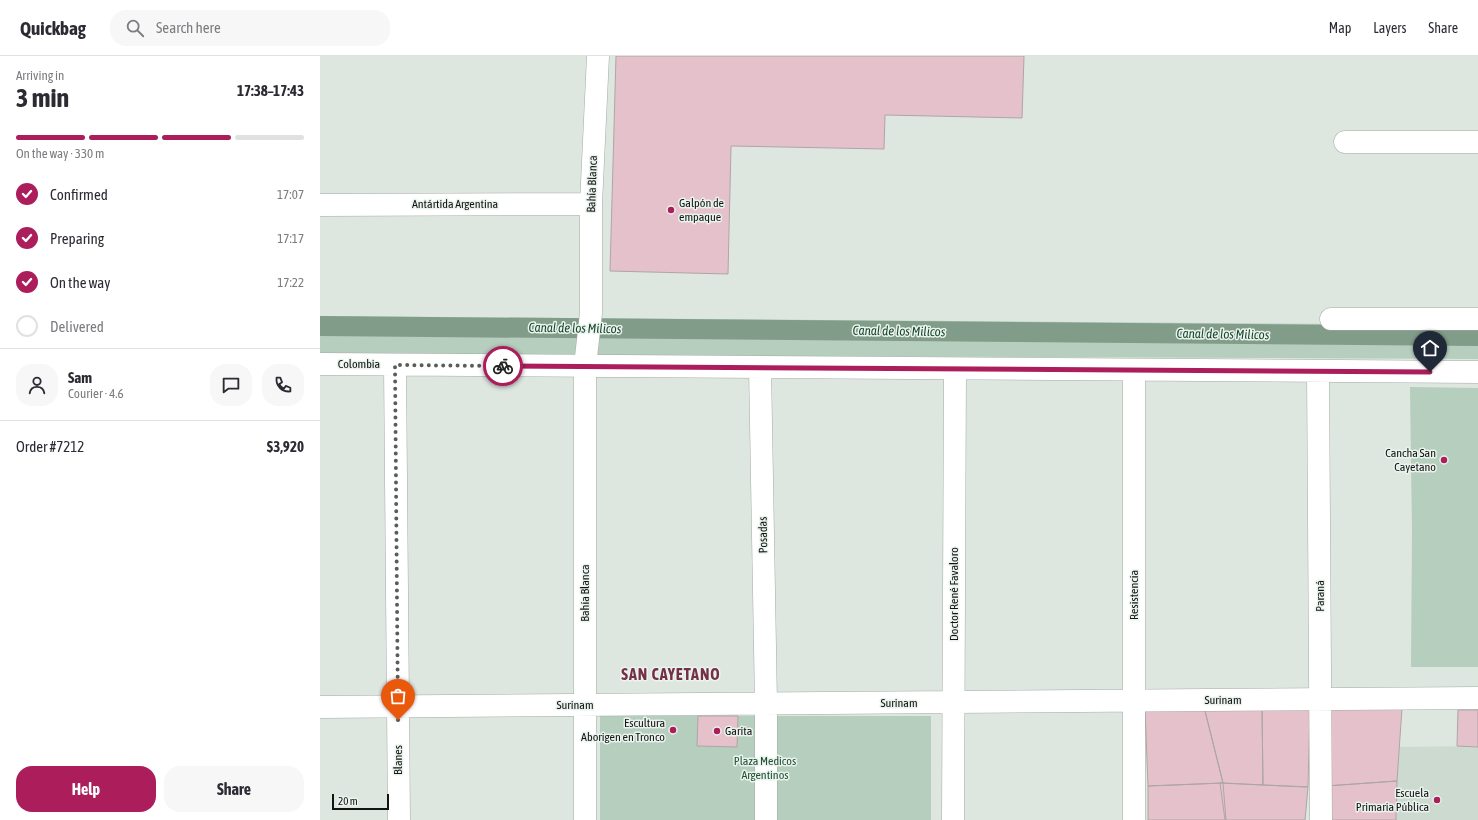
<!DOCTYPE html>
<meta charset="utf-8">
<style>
body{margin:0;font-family:"Asap Condensed",sans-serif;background:#f7f7f7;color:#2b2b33;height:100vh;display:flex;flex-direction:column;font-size:15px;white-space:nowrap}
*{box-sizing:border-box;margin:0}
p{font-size:13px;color:#7c7c81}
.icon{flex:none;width:22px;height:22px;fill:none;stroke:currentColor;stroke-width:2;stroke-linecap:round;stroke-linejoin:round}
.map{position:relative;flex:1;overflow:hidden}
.side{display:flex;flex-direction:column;background:#fff;width:320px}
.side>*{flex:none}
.scale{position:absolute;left:12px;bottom:10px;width:57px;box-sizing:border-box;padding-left:4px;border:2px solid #111412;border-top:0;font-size:11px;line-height:14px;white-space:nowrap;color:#111412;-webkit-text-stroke:3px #ebf3ee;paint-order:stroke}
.pin{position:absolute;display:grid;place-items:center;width:34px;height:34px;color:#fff;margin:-41px -17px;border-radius:50% 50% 50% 0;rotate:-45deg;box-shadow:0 0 4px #0007}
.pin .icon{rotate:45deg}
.courier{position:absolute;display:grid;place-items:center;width:40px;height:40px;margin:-20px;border:3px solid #ac1e5b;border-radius:50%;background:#fff;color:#222;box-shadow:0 1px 5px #0007}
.headline em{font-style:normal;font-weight:700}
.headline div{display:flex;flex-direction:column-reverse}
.headline{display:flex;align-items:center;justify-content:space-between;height:68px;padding:0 16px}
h1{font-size:26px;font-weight:700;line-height:30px}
.bar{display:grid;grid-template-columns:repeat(4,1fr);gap:6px 4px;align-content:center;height:48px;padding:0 16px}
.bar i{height:5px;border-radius:3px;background:#e1e1e2}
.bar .current{background:#ac1e5b}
.bar p{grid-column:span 4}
.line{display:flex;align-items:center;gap:10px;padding:0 16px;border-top:1px solid #e1e1e2}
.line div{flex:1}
.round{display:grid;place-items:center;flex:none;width:42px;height:42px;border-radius:16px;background:#f7f7f7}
ol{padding:0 16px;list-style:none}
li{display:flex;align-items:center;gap:12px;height:44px}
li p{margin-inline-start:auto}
li .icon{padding:4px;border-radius:50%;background:#ac1e5b;color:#fff;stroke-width:4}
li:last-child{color:#7c7c81}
li i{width:22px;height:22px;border:2px solid #e1e1e2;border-radius:50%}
.button{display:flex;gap:8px;margin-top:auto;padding:8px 16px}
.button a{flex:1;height:46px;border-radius:16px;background:#ac1e5b;color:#fff;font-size:16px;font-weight:700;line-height:46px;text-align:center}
.button a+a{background:#f7f7f7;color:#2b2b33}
header{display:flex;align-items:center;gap:24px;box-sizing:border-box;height:56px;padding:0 20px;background:#fff;border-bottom:1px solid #e1e1e2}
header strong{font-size:19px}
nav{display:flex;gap:22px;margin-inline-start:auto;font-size:14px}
.search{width:280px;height:36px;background:#f7f7f7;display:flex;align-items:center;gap:10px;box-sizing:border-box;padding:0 14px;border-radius:16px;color:#7c7c81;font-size:15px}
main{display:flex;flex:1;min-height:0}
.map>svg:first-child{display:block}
</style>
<header>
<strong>Quickbag</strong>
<div class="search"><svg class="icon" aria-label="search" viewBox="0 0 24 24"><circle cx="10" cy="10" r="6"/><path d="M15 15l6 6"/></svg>Search here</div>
<nav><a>Map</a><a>Layers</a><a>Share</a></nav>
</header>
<main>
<section class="side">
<div class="headline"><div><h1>3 min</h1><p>Arriving in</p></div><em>17:38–17:43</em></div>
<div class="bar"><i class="current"></i><i class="current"></i><i class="current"></i><i></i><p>On the way · 330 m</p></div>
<ol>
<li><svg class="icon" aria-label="check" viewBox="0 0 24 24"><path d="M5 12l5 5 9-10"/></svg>Confirmed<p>17:07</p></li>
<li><svg class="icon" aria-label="check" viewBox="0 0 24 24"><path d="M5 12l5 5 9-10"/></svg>Preparing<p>17:17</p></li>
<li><svg class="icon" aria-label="check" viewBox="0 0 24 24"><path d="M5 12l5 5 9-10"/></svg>On the way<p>17:22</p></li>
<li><i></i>Delivered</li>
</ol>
<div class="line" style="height:72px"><a class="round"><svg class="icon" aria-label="person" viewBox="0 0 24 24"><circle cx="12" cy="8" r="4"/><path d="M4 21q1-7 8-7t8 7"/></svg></a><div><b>Sam</b><p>Courier · 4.6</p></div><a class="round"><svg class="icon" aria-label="chat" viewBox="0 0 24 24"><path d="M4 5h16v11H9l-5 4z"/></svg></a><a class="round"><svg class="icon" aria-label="phone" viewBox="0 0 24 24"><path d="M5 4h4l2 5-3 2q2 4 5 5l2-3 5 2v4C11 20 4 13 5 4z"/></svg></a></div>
<div class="line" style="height:52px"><div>Order #7212</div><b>$3,920</b></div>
<div class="button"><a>Help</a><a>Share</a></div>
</section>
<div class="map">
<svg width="1158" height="764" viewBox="0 0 1158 764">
<rect width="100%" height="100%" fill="#dee6e0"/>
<path fill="#ccdad0" d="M 1158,690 L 1158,764 L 1076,764 L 1077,691 Z"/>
<path fill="#b6cebd" d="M 0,260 L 1158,269 L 1158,303 L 0,298 Z
M 1090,331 L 1158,332 L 1158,611 L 1091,611 L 1092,476 Z
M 280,660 L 611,660 L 611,764 L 280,764 Z"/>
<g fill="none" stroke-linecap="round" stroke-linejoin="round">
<path stroke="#819c89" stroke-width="20" d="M 0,270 L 1158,280"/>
</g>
<path fill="#e5c2cb" stroke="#aea5a7" d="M 296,0 L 704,0 L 702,62 L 565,59 L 564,93 L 411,90 L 408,218 L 290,215 Z
M 884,651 L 942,652 L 943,729 L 903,727 Z
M 884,651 L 903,727 L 828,730 L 825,652 Z
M 990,651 L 988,731 L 943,729 L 942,652 Z
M 1082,652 L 1077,725 L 1006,730 L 1007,653 Z
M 1138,654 L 1158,654 L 1158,691 L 1137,690 Z
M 378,660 L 418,660 L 417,691 L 377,690 Z
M 1077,725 L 1076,764 L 1008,764 L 1006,730 Z
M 900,727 L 988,731 L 985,764 L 905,764 Z
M 903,727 L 906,764 L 828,764 L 828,730 Z"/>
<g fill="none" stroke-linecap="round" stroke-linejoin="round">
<g stroke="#a4aba6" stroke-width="23">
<path id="street" d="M 1025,86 L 1158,86
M 0,149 L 271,148
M 1011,263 L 1158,263
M 0,308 L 1158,316
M 75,309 L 79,764
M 440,311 L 446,648
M 814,314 L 814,764
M 998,315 L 1001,764
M 0,651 L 1158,642
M 265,764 L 265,310 L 271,257 L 271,148 L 278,0
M 446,764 L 446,660
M 633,764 L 635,313"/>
</g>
<use href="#street" stroke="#fff" stroke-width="22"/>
</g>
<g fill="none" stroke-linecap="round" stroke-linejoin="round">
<path stroke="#595e5a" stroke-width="4" stroke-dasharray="0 7.2" d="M 78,664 L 75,309 L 183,310"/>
<path stroke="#ac1e5b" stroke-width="5" d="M 183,310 L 1110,316"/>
</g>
<g fill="#ac1e5b" stroke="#ebf3ee" stroke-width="1.5">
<circle cx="351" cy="154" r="4"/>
<circle cx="1124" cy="404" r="4"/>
<circle cx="353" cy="674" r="4"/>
<circle cx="397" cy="675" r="4"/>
<circle cx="1117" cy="744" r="4"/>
</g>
<g text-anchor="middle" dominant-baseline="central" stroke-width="3" stroke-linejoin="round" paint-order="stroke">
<g font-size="12" fill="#111412" stroke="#ebf3ee">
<text transform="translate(272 128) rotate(-88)">Bahía Blanca</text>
<text x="135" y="148">Antártida Argentina</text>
<text x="39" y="308">Colombia</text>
<text transform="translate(443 479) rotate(-91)">Posadas</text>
<text transform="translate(265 537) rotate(-90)">Bahía Blanca</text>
<text transform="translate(634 538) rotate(-90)">Doctor René Favaloro</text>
<text transform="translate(814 539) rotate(-90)">Resistencia</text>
<text transform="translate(1000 540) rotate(-90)">Paraná</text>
<text x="903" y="644">Surinam</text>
<text x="579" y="647">Surinam</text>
<text x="255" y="649">Surinam</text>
<text transform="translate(78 704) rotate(-90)">Blanes</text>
</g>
<g font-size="12" fill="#111412" stroke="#ebf3ee" text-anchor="end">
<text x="359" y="147" text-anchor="start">Galpón de<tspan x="359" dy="14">empaque</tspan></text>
<text x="1116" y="397">Cancha San<tspan x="1116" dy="14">Cayetano</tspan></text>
<text x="345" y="667">Escultura<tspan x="345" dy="14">Aborigen en Tronco</tspan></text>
<text x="405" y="675" text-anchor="start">Garita</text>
<text x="1109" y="737">Escuela<tspan x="1109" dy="14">Primaria Pública</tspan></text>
</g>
<g font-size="12" fill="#204f33" stroke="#ebf3ee">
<text x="445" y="705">Plaza Medicos<tspan x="445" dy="14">Argentinos</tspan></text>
</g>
<g font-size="13" font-style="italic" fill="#18482c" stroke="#ebf3ee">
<text transform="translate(255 272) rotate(1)">Canal de los Milicos</text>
<text transform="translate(579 275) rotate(1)">Canal de los Milicos</text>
<text transform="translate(903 278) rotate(1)">Canal de los Milicos</text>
</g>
<g font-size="16" font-weight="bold" letter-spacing="1" fill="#743047" stroke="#ebf3ee">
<text x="351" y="618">SAN CAYETANO</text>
</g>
</g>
</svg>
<div class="scale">20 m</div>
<div class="pin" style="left:78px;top:664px;background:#ea580c"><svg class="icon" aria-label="bag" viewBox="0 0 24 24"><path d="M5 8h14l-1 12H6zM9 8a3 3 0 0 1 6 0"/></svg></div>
<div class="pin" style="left:1110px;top:316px;background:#1f2937"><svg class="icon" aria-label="home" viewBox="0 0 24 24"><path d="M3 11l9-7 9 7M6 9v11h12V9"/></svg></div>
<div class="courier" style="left:183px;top:310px"><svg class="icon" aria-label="bike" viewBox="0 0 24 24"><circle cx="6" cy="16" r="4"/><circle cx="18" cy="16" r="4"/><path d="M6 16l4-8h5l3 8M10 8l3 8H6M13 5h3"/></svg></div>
</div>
</main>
